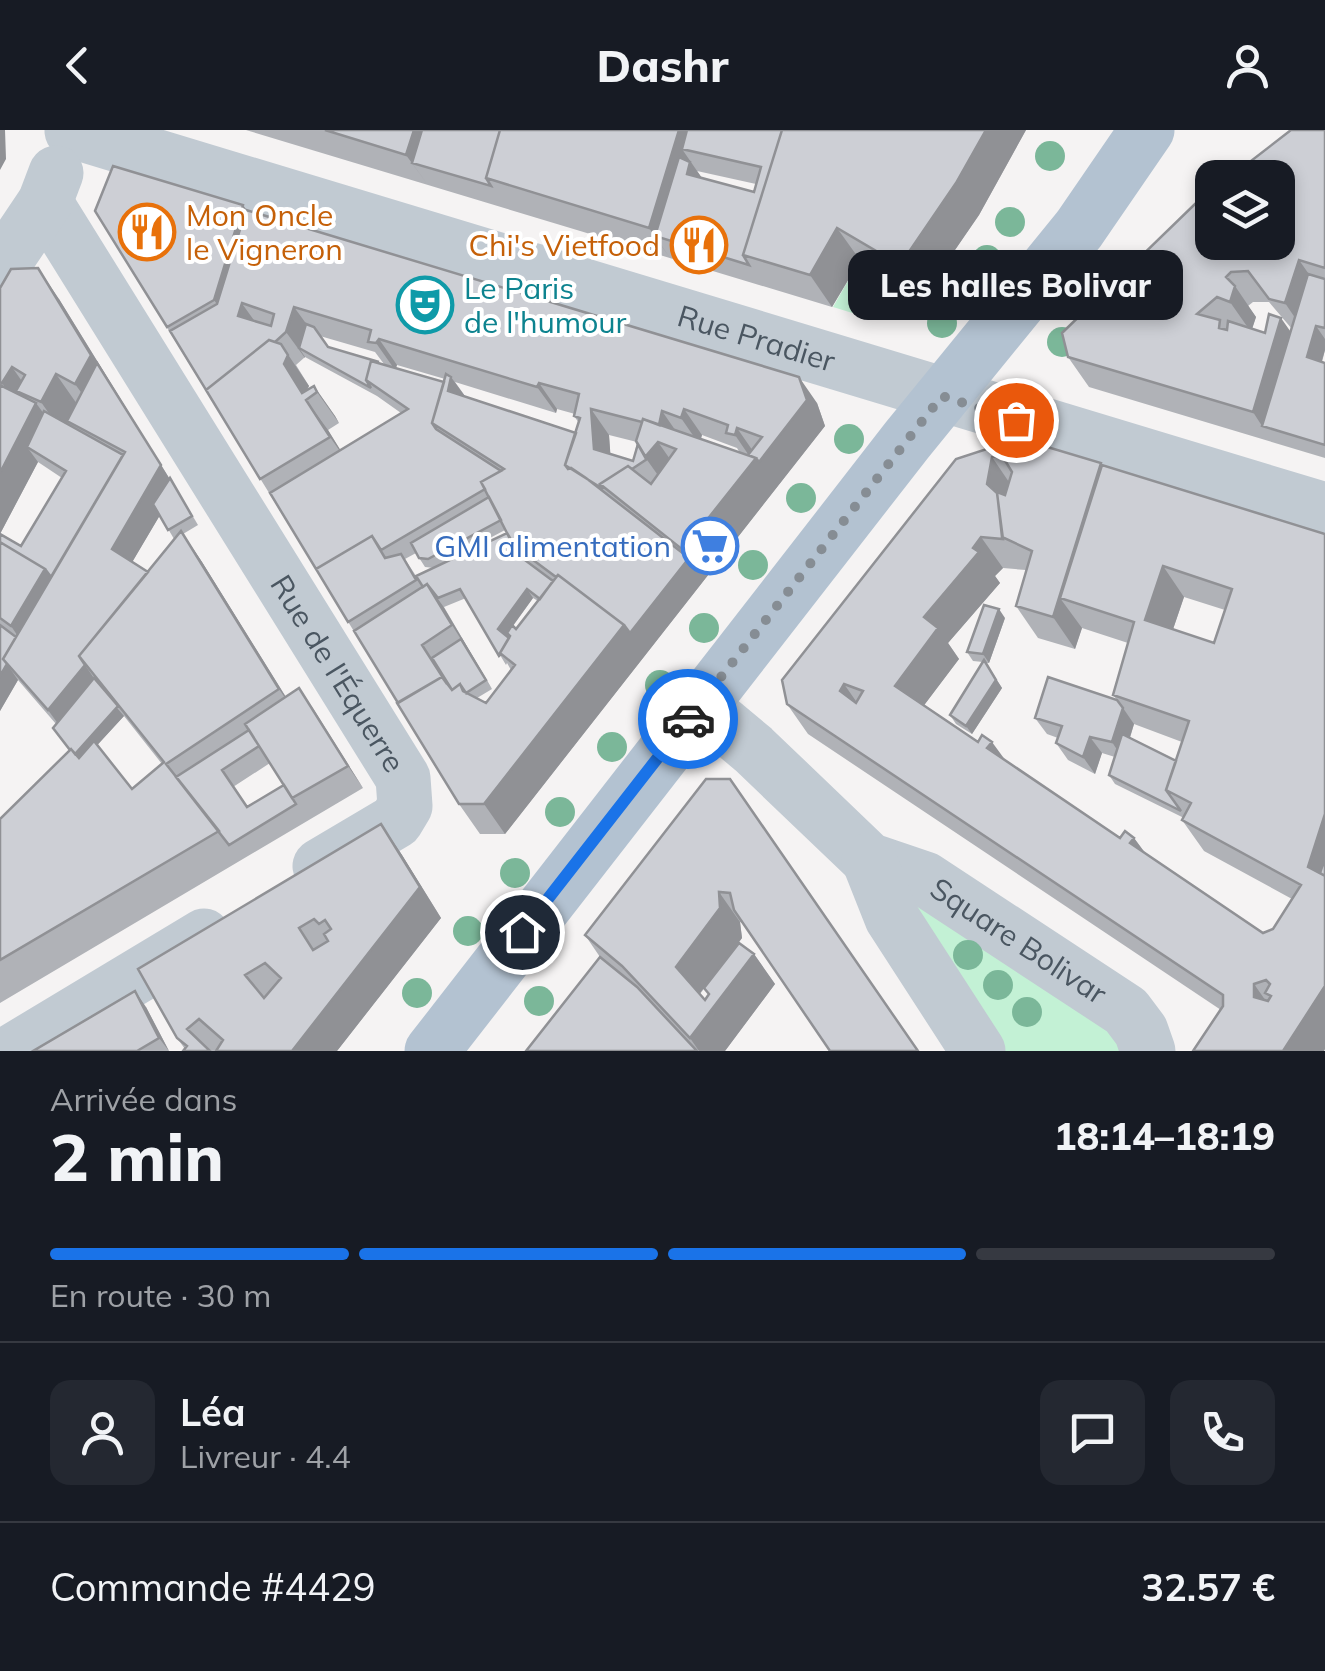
<!DOCTYPE html>
<html lang="fr">
<meta charset="utf-8">
<style>
body{margin:0;font-family:Mulish,sans-serif;background:#242831;color:#f1f3f6;height:100vh;display:flex;flex-direction:column;font-size:38px;white-space:nowrap}
*{box-sizing:border-box;margin:0}
p{font-size:32px;color:#9ea1a6}
.icon{flex:none;width:55px;height:55px;fill:none;stroke:currentColor;stroke-width:2;stroke-linecap:round;stroke-linejoin:round}
.map{position:relative;height:921px;overflow:hidden}
.details{display:flex;flex-direction:column;background:#171b24;flex:1}
.details>*{flex:none}
.tools{position:absolute;left:1195px;top:30px;display:grid;gap:20px}
.tools a{display:grid;place-items:center;width:100px;height:100px;border-radius:20px;background:#171b24;box-shadow:0 5px 15px #0003;font-size:50px}
.pin{position:absolute;display:grid;place-items:center;width:85px;height:85px;color:#fff;margin:-42px;border:5px solid #fff;border-radius:50%;box-shadow:0 2px 10px #0007}
.courier{position:absolute;display:grid;place-items:center;width:100px;height:100px;margin:-50px;border:8px solid #1a73e8;border-radius:50%;background:#fff;color:#222;box-shadow:0 2px 12px #0007}
.bubble{position:absolute;height:70px;border-radius:20px;background:#171b24;box-shadow:0 5px 15px #0003;font-size:32px;font-weight:800;line-height:70px;text-align:center}
.head em{font-style:normal;font-weight:800}
.head div{display:flex;flex-direction:column-reverse}
.head{display:flex;align-items:center;justify-content:space-between;height:170px;padding:0 50px}
h1{font-size:65px;font-weight:800;line-height:75px}
.bar{display:grid;grid-template-columns:repeat(4,1fr);gap:15px 10px;align-content:center;height:120px;padding:0 50px}
.bar i{height:12px;border-radius:8px;background:#363941}
.bar .current{background:#1a73e8}
.bar p{grid-column:span 4}
.line{display:flex;align-items:center;gap:25px;padding:0 50px;border-top:2px solid #363941}
.line div{flex:1}
.round{display:grid;place-items:center;flex:none;width:105px;height:105px;border-radius:20px;background:#242831}
header{display:flex;justify-content:space-between;align-items:center;height:130px;padding:0 50px;background:#171b24;font-size:45px;font-weight:800}
.map>svg:first-child{display:block}
</style>
<header><svg class="icon" aria-label="back" viewBox="0 0 24 24"><path d="M15 5l-7 7 7 7"/></svg>Dashr<svg class="icon" aria-label="person" viewBox="0 0 24 24"><circle cx="12" cy="8" r="4"/><path d="M4 21q1-7 8-7t8 7"/></svg></header>
<div class="map">
<svg width="1325" height="921" viewBox="0 0 1325 921">
<rect width="100%" height="100%" fill="#f5f3f3"/>
<path fill="#c3f1d5" d="M 860,130 L 922,168 L 862,186 L 833,177 Z
M 916,763 L 1115,893 L 1123,921 L 995,921 L 904,776 Z"/>
<g fill="none" stroke-linecap="round" stroke-linejoin="round">
<g stroke="#c1cad2" stroke-width="55">
<path id="s1" d="M 72,1 L 1325,380"/>
<path id="s2" d="M 45,72 L 403,648 L 405,676 L 396,691 L 320,736"/>
<path d="M 0,139 L 45,72 L 56,43"/>
<path id="s3" d="M 699,574 L 753,619 L 869,730 L 925,749 L 1126,881 L 1141,901 L 1148,921"/>
<path d="M 869,730 L 892,788 L 978,921"/>
<path d="M 13,921 L 204,806"/>
</g>
<path stroke="#b3c2d1" stroke-width="55" d="M 432,921 L 907,310 L 1079,99 L 1147,0"/>
</g>
<g fill="#7bb799">
<circle cx="1050" cy="26" r="15"/>
<circle cx="1010" cy="92" r="15"/>
<circle cx="987" cy="130" r="15"/>
<circle cx="880" cy="161" r="15"/>
<circle cx="942" cy="193" r="15"/>
<circle cx="1062" cy="212" r="15"/>
<circle cx="849" cy="309" r="15"/>
<circle cx="801" cy="368" r="15"/>
<circle cx="753" cy="435" r="15"/>
<circle cx="704" cy="498" r="15"/>
<circle cx="660" cy="555" r="15"/>
<circle cx="612" cy="617" r="15"/>
<circle cx="560" cy="682" r="15"/>
<circle cx="515" cy="743" r="15"/>
<circle cx="468" cy="801" r="15"/>
<circle cx="968" cy="825" r="15"/>
<circle cx="998" cy="855" r="15"/>
<circle cx="417" cy="863" r="15"/>
<circle cx="539" cy="871" r="15"/>
<circle cx="1027" cy="882" r="15"/>
</g>
<path fill="#b0b2b7" fill-rule="evenodd" d="M 246,0 L 1026,0 L 979,85 L 922,168 L 860,130 L 832,177 ZM 697,41 L 756,54 L 754,62 L 702,48 Z
M 1325,0 L 1325,220 L 1322,232 L 1325,233 L 1325,328 L 1089,257 L 1068,227 ZM 1253,172 L 1269,172 L 1292,199 L 1291,202 L 1265,203 L 1252,199 L 1256,187 L 1248,176 Z
M 243,75 L 246,80 L 817,273 L 825,296 L 505,704 L 480,704 L 459,674 L 316,439 L 95,81 ZM 320,206 L 375,222 L 384,234 L 328,217 ZM 305,227 L 377,266 L 401,283 L 340,320 L 328,300 L 339,293 L 335,286 L 314,256 L 307,260 L 309,256 L 296,235 ZM 397,235 L 445,249 L 444,252 L 396,238 ZM 455,252 L 556,283 L 557,279 L 575,284 L 574,286 L 579,293 L 576,303 L 465,266 ZM 609,305 L 637,312 L 633,331 L 610,324 ZM 702,305 L 737,318 L 740,323 L 701,309 ZM 505,400 L 507,403 L 437,436 L 473,417 ZM 416,423 L 425,437 L 434,438 L 416,446 L 405,429 ZM 466,468 L 506,535 L 507,533 L 511,540 L 486,573 L 477,568 L 492,559 L 444,477 ZM 533,468 L 538,471 L 516,499 L 513,496 Z
M 0,158 L 59,169 L 198,395 L 183,404 L 202,432 L 286,567 L 299,558 L 363,658 L 0,873 L 0,689 L 70,621 L 56,594 L 18,550 L 0,581 L 0,404 L 21,416 L 62,348 L 38,332 L 0,404 ZM 160,385 L 174,409 L 148,442 L 132,432 ZM 124,586 L 162,634 L 132,659 L 97,615 ZM 270,633 L 284,656 L 247,676 L 233,657 Z
M 996,316 L 1101,333 L 1102,335 L 1325,404 L 1325,919 L 1324,921 L 1193,921 L 1221,880 L 808,604 L 787,574 ZM 1003,438 L 1026,440 L 1016,476 L 1038,508 L 1075,519 L 1082,498 L 1128,513 L 1113,565 L 1117,570 L 1035,588 L 1047,604 L 1058,608 L 1056,613 L 1068,630 L 1095,644 L 1102,623 L 1115,627 L 1109,645 L 1115,654 L 1184,688 L 1182,690 L 1204,721 L 1292,769 L 1273,799 L 1263,803 L 1146,724 L 1134,708 L 1120,708 L 924,575 L 959,529 L 948,513 L 1000,453 L 995,446 ZM 1184,467 L 1225,480 L 1214,513 L 1173,499 ZM 1134,594 L 1182,612 L 1176,631 L 1130,608 Z
M 1005,488 L 989,533 L 986,533 L 1002,558 L 972,604 L 956,594 L 950,585 L 983,532 L 973,531 L 967,522 Z
M 706,649 L 742,793 L 740,792 L 742,808 L 700,864 L 705,870 L 754,824 L 775,854 L 725,921 L 526,921 L 600,827 L 585,805 Z
M 381,694 L 402,725 L 441,788 L 337,921 L 183,921 L 185,919 L 177,908 Z
M 146,877 L 169,921 L 33,921 Z"/>
<path fill="#909195" d="M 0,0 L 5,0 L 6,29 L 0,40 Z
M 414,0 L 445,0 L 412,33 L 428,55 L 406,25 Z
M 679,0 L 710,0 L 682,19 L 706,54 L 655,106 L 670,128 L 649,98 Z
M 986,0 L 1026,0 L 979,85 L 922,168 L 900,135 Z
M 243,75 L 265,106 L 243,175 L 261,200 L 235,200 L 214,170 Z
M 837,98 L 860,130 L 832,177 L 810,145 Z
M 1299,130 L 1320,160 L 1306,204 L 1285,173 Z
M 38,138 L 59,169 L 198,395 L 176,358 L 127,441 L 112,419 L 161,335 L 97,284 L 75,254 Z
M 1235,156 L 1256,187 L 1251,202 L 1230,172 Z
M 294,177 L 313,203 L 299,218 L 305,227 L 305,228 L 286,202 Z
M 1281,188 L 1302,218 L 1262,296 L 1253,282 Z
M 1316,196 L 1325,209 L 1325,220 L 1318,244 L 1307,227 Z
M 379,209 L 397,235 L 395,240 L 376,213 Z
M 281,214 L 309,256 L 305,264 L 307,270 L 284,234 Z
M 12,237 L 33,267 L 16,261 L 27,277 L 24,284 L 2,253 Z
M 56,244 L 77,274 L 62,302 L 41,272 Z
M 451,247 L 467,269 L 437,296 Z
M 799,247 L 817,273 L 825,296 L 505,704 L 484,674 L 624,495 L 689,428 L 683,420 L 756,328 Z
M 539,253 L 557,279 L 556,283 L 537,257 Z
M 314,256 L 335,286 L 339,293 L 317,262 Z
M 306,270 L 328,300 L 351,337 L 330,307 Z
M 36,273 L 55,299 L 27,317 L 38,332 L 0,404 L 0,343 Z
M 591,279 L 609,305 L 612,345 L 594,319 Z
M 684,279 L 702,305 L 699,314 L 681,288 Z
M 662,281 L 680,307 L 658,297 Z
M 737,298 L 755,324 L 750,327 L 735,305 Z
M 658,312 L 679,342 L 667,358 L 645,327 Z
M 992,327 L 1013,358 L 1009,380 L 987,354 Z
M 1101,333 L 1123,365 L 1060,468 L 1082,498 L 1075,519 L 1053,487 Z
M 181,401 L 202,432 L 300,590 L 279,559 Z
M 981,407 L 1003,438 L 995,446 L 1000,453 L 948,513 L 959,529 L 916,586 L 895,556 L 924,487 Z
M 1163,436 L 1184,467 L 1166,520 L 1145,490 Z
M 45,439 L 66,469 L 32,527 L 11,496 Z
M 427,454 L 443,476 L 492,559 L 452,495 Z
M 527,459 L 533,468 L 504,508 L 498,499 Z
M 999,479 L 1005,488 L 989,533 L 983,524 Z
M 984,530 L 1002,558 L 972,604 L 966,596 Z
M 7,534 L 18,550 L 0,581 L 0,546 Z
M 85,535 L 100,557 L 64,602 L 48,580 Z
M 844,554 L 865,584 L 840,561 Z
M 299,558 L 314,580 L 363,658 L 348,636 Z
M 117,578 L 124,586 L 80,634 L 74,625 Z
M 1123,578 L 1134,594 L 1123,629 L 1112,612 Z
M 1090,607 L 1102,623 L 1095,644 L 1083,627 Z
M 992,612 L 1014,642 L 987,618 Z
M 1325,684 L 1325,755 L 1308,737 Z
M 381,694 L 402,725 L 441,788 L 337,921 L 292,921 Z
M 1134,708 L 1156,738 L 1130,713 Z
M 719,762 L 740,792 L 742,808 L 697,867 L 676,837 Z
M 754,824 L 775,854 L 725,921 L 699,921 L 690,908 Z
M 1254,854 L 1275,884 L 1254,867 Z
M 1325,856 L 1325,919 L 1324,921 L 1283,921 Z
M 135,861 L 146,877 L 169,921 L 159,908 Z"/>
<path fill="#cdcfd5" stroke="#909195" stroke-width="2.5" fill-rule="evenodd" d="M 325,0 L 414,0 L 406,25 Z
M 422,0 L 500,0 L 486,48 L 491,56 L 412,33 Z
M 500,0 L 679,0 L 649,98 L 486,48 Z
M 687,0 L 782,0 L 743,125 L 749,135 L 655,106 L 679,27 L 690,32 L 687,44 L 754,62 L 761,37 L 682,19 Z
M 782,0 L 986,0 L 956,53 L 900,135 L 837,98 L 810,145 L 743,125 Z
M 1291,0 L 1325,0 L 1325,138 L 1299,130 L 1285,173 L 1269,169 L 1248,141 L 1231,142 L 1226,147 L 1235,156 L 1230,172 L 1217,167 L 1197,184 L 1220,190 L 1219,198 L 1227,200 L 1228,191 L 1265,203 L 1269,184 L 1281,188 L 1253,282 L 1068,227 L 1062,203 L 1195,74 L 1212,60 L 1212,112 L 1278,112 L 1278,48 L 1229,48 Z
M 113,36 L 243,75 L 214,170 L 167,197 L 95,81 Z
M 246,80 L 799,247 L 807,270 L 759,332 L 756,328 L 748,325 L 762,307 L 737,298 L 735,305 L 726,303 L 728,295 L 684,279 L 681,288 L 662,281 L 659,295 L 643,289 L 642,292 L 591,279 L 594,319 L 633,331 L 638,314 L 647,329 L 632,339 L 628,336 L 600,354 L 603,359 L 565,335 L 580,288 L 574,286 L 579,264 L 539,253 L 537,257 L 379,209 L 376,213 L 368,212 L 371,200 L 294,177 L 286,202 L 275,212 L 269,210 L 206,260 L 170,201 L 217,174 ZM 242,173 L 274,184 L 271,196 L 238,186 Z
M 38,138 L 91,225 L 75,254 L 56,244 L 41,272 L 16,261 L 25,245 L 12,237 L 2,253 L 0,252 L 0,158 L 11,139 Z
M 1308,144 L 1325,149 L 1325,198 L 1316,196 L 1307,227 L 1325,233 L 1325,315 L 1262,296 Z
M 306,194 L 314,197 L 328,217 L 379,232 L 371,231 L 366,250 L 371,258 L 299,218 Z
M 269,210 L 281,214 L 288,225 L 284,234 L 302,263 L 314,256 L 317,262 L 306,270 L 330,307 L 260,349 L 206,260 Z
M 371,231 L 444,252 L 432,293 L 436,299 L 501,341 L 481,352 L 485,359 L 381,420 L 372,406 L 316,439 L 270,363 L 408,279 L 366,250 Z
M 97,233 L 161,335 L 112,419 L 148,442 L 79,526 L 85,535 L 48,580 L 3,529 L 125,322 L 67,291 Z
M 446,244 L 451,247 L 448,261 L 576,303 L 565,335 L 568,339 L 571,338 L 586,348 L 689,428 L 630,503 L 624,495 L 558,445 L 556,447 L 513,415 L 481,352 L 504,339 L 432,293 Z
M 0,255 L 36,273 L 0,343 Z
M 44,281 L 123,325 L 51,447 L 45,439 L 0,412 L 0,404 L 21,416 L 66,341 L 27,317 Z
M 643,289 L 756,328 L 683,420 L 600,354 L 628,336 L 651,354 L 676,319 L 658,312 L 645,327 L 636,311 Z
M 1014,307 L 1101,333 L 1053,487 L 1016,476 L 1032,421 L 1002,407 L 997,362 L 1005,365 L 1012,342 L 995,314 Z
M 996,316 L 1001,325 L 992,327 L 987,354 L 997,363 L 1003,409 L 981,407 L 973,418 L 979,422 L 924,487 L 938,498 L 895,556 L 978,612 L 982,605 L 992,612 L 987,618 L 1120,708 L 1125,701 L 1134,708 L 1130,713 L 1263,803 L 1273,799 L 1301,755 L 1182,690 L 1191,673 L 1166,660 L 1189,591 L 1113,565 L 1134,492 L 1060,468 L 1102,335 L 1325,404 L 1325,684 L 1308,737 L 1325,746 L 1325,856 L 1283,921 L 1193,921 L 1223,876 L 1223,865 L 787,574 L 782,550 L 956,329 ZM 1163,436 L 1232,459 L 1214,513 L 1145,490 ZM 844,554 L 863,561 L 856,573 L 840,561 ZM 1266,850 L 1270,854 L 1265,863 L 1271,866 L 1268,871 L 1254,867 L 1254,854 Z
M 170,348 L 192,386 L 168,400 L 153,374 Z
M 489,367 L 501,390 L 428,429 L 419,428 L 411,413 Z
M 181,401 L 279,559 L 166,634 L 219,701 L 0,830 L 0,689 L 71,619 L 79,628 L 94,611 L 132,659 L 164,632 L 79,526 Z
M 507,403 L 522,428 L 553,451 L 540,469 L 527,459 L 498,499 L 509,508 L 500,523 L 501,524 L 499,526 L 460,459 L 438,468 L 427,454 L 423,457 L 416,446 Z
M 372,406 L 385,428 L 401,424 L 416,450 L 348,492 L 316,439 Z
M 0,412 L 45,439 L 11,496 L 0,488 Z
M 558,445 L 624,495 L 484,674 L 459,674 L 397,573 L 442,547 L 452,560 L 460,554 L 463,561 L 486,573 L 515,535 L 500,523 L 510,506 L 507,503 L 512,495 L 516,499 Z
M 427,454 L 452,495 L 422,515 L 447,554 L 442,547 L 398,573 L 354,501 Z
M 984,475 L 999,479 L 983,524 L 967,522 Z
M 0,495 L 16,507 L 3,529 L 7,534 L 0,546 Z
M 461,509 L 486,550 L 466,563 L 460,554 L 452,560 L 432,528 Z
M 984,530 L 996,550 L 966,596 L 950,585 Z
M 1048,547 L 1117,570 L 1123,578 L 1112,612 L 1090,607 L 1083,627 L 1056,613 L 1062,596 L 1035,588 Z
M 94,548 L 118,576 L 75,624 L 71,619 L 70,620 L 53,598 Z
M 299,558 L 348,636 L 292,668 L 245,594 Z
M 249,600 L 259,616 L 222,640 L 247,677 L 284,655 L 296,674 L 229,715 L 176,647 Z
M 1122,604 L 1176,631 L 1166,660 L 1181,681 L 1109,645 Z
M 706,649 L 730,649 L 918,921 L 830,921 L 734,780 L 730,763 L 719,762 L 720,778 L 676,837 L 705,870 L 709,864 L 704,858 L 739,813 L 754,824 L 690,908 L 622,836 L 585,805 Z
M 381,694 L 420,757 L 292,921 L 216,921 L 223,910 L 199,889 L 187,899 L 210,921 L 183,921 L 187,916 L 177,908 L 138,839 ZM 314,789 L 319,794 L 325,790 L 331,799 L 324,804 L 328,811 L 313,820 L 299,798 ZM 265,833 L 281,848 L 264,868 L 245,845 Z
M 1325,728 L 1325,746 L 1320,743 Z
M 600,827 L 637,857 L 697,921 L 526,921 Z
M 135,861 L 159,908 L 137,921 L 33,921 Z"/>
<g fill="none" stroke-linecap="round" stroke-linejoin="round">
<path stroke="#868d94" stroke-width="10" stroke-dasharray="0 18" d="M 688,589 L 942,266 L 1016,290"/>
<path stroke="#1a73e8" stroke-width="12" d="M 522,802 L 688,589"/>
</g>
<defs>
<g id="restaurant-ring" transform="scale(2.875)"><circle r="9.5" fill="#fff" stroke="#e8710a" stroke-width="1.5"/><path d="M-5-6h1v4h1v-4h1v4h1v-4h1v5L-1.5 .5V6h-2V.5L-5-1ZM5-6V6H3V1.5H1.5Q1.5-4 5-6Z" fill="#e8710a"/></g>
<g id="theatre-ring" transform="scale(2.875)"><circle r="9.5" fill="#fff" stroke="#0f9aa8" stroke-width="1.5"/><path d="M-5-5.5Q0-4 5-5.5V0Q5 5 0 6Q-5 5-5 0ZM-3.3-2.5H-1v1.5H-3.3ZM1-2.5H3.3v1.5H1ZM-2.8 1Q0 5.5 2.8 1Z" fill="#0f9aa8"/></g>
<g id="supermarket-ring" transform="scale(2.875)"><circle r="9.5" fill="#fff" stroke="#3f7fe0" stroke-width="1.5"/><path d="M-6-5.5h2.5l.6 2H6L4.5 2H-2.5L-4.4-4H-6ZM-1.5 3.2a1.3 1.3 0 1 0 .1 0ZM3 3.2a1.3 1.3 0 1 0 .1 0Z" fill="#3f7fe0"/></g>
</defs>
<g fill-rule="evenodd">
<use href="#restaurant-ring" x="147" y="102"/>
<use href="#restaurant-ring" x="699" y="115"/>
<use href="#theatre-ring" x="425" y="175"/>
<use href="#supermarket-ring" x="710" y="416"/>
</g>
<g text-anchor="middle" dominant-baseline="central" stroke-width="8" stroke-linejoin="round" paint-order="stroke">
<g font-size="30" fill="#c56008" stroke="#fff" text-anchor="start">
<text x="186" y="85">Mon Oncle<tspan x="186" dy="34">le Vigneron</tspan></text>
<text x="660" y="115" text-anchor="end">Chi's Vietfood</text>
</g>
<g font-size="30" fill="#0d838f" stroke="#fff" text-anchor="start">
<text x="464" y="158">Le Paris<tspan x="464" dy="34">de l'humour</tspan></text>
</g>
<g font-size="30" fill="#4a5661" stroke="#fff">
<text stroke="none"><textPath href="#s1" startOffset="715">Rue Pradier</textPath></text>
<text stroke="none"><textPath href="#s2" startOffset="555">Rue de l'Équerre</textPath></text>
<text stroke="none"><textPath href="#s3" startOffset="402">Square Bolivar</textPath></text>
</g>
<g font-size="30" fill="#366cbe" stroke="#fff" text-anchor="end">
<text x="671" y="416">GMI alimentation</text>
</g>
</g>
</svg>
<div class="tools">
<a><svg class="icon" aria-label="layers" viewBox="0 0 24 24"><path d="M12 4l9 5-9 5-9-5zM3 14l9 5 9-5"/></svg></a>
</div>
<div class="pin" style="left:1016px;top:290px;background:#ea580c"><svg class="icon" aria-label="bag" viewBox="0 0 24 24"><path d="M5 8h14l-1 12H6zM9 8a3 3 0 0 1 6 0"/></svg></div>
<div class="pin" style="left:522px;top:802px;background:#1f2937"><svg class="icon" aria-label="home" viewBox="0 0 24 24"><path d="M3 11l9-7 9 7M6 9v11h12V9"/></svg></div>
<div class="courier" style="left:688px;top:589px"><svg class="icon" aria-label="car" viewBox="0 0 24 24"><path d="M5 17H2v-5l4-1 3-4h7l3 4 3 1v5h-3M9 17h6M6 11h13"/><circle cx="7" cy="17" r="2"/><circle cx="17" cy="17" r="2"/></svg></div>
<div class="bubble" style="left:848px;top:120px;width:335px">Les halles Bolivar</div>
</div>
<section class="details">
<div class="head"><div><h1>2 min</h1><p>Arrivée dans</p></div><em>18:14–18:19</em></div>
<div class="bar"><i class="current"></i><i class="current"></i><i class="current"></i><i></i><p>En route · 30 m</p></div>
<div class="line" style="height:180px"><a class="round"><svg class="icon" aria-label="person" viewBox="0 0 24 24"><circle cx="12" cy="8" r="4"/><path d="M4 21q1-7 8-7t8 7"/></svg></a><div><b>Léa</b><p>Livreur · 4.4</p></div><a class="round"><svg class="icon" aria-label="chat" viewBox="0 0 24 24"><path d="M4 5h16v11H9l-5 4z"/></svg></a><a class="round"><svg class="icon" aria-label="phone" viewBox="0 0 24 24"><path d="M5 4h4l2 5-3 2q2 4 5 5l2-3 5 2v4C11 20 4 13 5 4z"/></svg></a></div>
<div class="line" style="height:130px"><div>Commande #4429</div><b>32.57 €</b></div>
</section>
